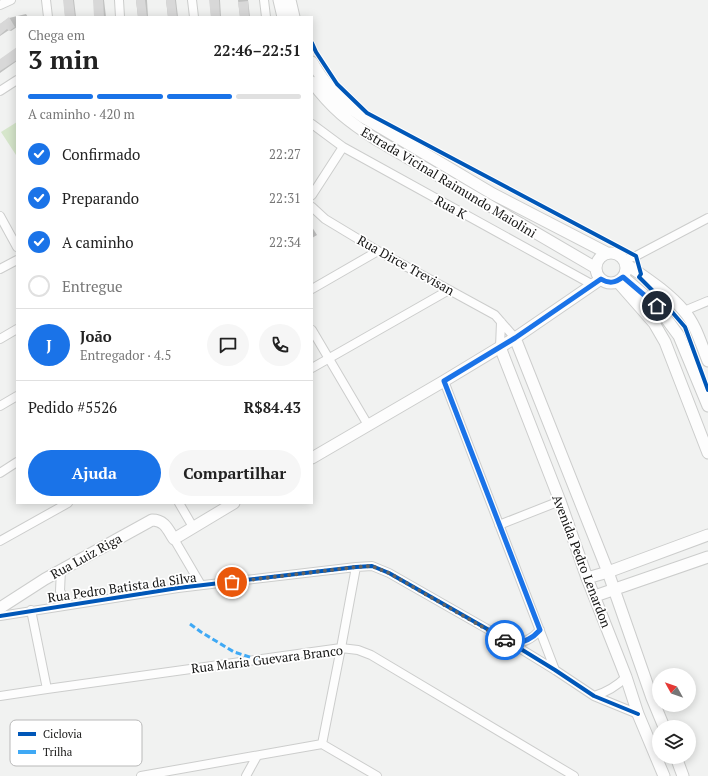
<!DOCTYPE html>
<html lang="pt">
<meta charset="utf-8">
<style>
body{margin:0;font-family:"PT Serif",serif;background:#f6f6f6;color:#222;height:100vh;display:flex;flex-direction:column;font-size:15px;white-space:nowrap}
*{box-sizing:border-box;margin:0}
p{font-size:13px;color:#767676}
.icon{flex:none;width:22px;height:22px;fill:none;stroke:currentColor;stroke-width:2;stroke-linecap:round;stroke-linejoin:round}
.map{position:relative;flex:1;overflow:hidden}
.panel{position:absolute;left:16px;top:16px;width:297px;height:488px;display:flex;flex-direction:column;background:#fff;border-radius:0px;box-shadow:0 2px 10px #0003}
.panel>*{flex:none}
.needle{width:26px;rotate:310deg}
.controls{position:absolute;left:652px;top:668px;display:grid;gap:8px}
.controls a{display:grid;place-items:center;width:44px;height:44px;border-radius:50%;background:#fff;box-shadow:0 2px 10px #0003;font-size:20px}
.pin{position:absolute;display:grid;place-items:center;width:34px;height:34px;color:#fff;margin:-17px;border:2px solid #fff;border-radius:50%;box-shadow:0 1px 4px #0007}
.courier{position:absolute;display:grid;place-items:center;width:40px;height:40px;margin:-20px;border:3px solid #1a73e8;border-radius:50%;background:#fff;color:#222;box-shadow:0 1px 5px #0007}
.overview em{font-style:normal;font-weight:700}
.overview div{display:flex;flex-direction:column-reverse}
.overview{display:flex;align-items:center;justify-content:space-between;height:68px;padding:0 12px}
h1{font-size:26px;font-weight:700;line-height:30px}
.bar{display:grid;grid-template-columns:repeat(4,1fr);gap:6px 4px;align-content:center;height:48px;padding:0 12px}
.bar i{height:5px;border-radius:3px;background:#e0e0e0}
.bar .active{background:#1a73e8}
.bar p{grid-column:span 4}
.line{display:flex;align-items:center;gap:10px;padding:0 12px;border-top:1px solid #e0e0e0}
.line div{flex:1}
.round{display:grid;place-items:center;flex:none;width:42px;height:42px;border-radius:21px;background:#f6f6f6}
ol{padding:0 12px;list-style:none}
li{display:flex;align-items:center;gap:12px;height:44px}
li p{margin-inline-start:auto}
li .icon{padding:4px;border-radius:50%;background:#1a73e8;color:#fff;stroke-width:4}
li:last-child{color:#767676}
li i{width:22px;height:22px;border:2px solid #e0e0e0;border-radius:50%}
.button{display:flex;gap:8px;margin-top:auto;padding:8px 12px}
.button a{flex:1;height:46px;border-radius:24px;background:#1a73e8;color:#fff;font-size:16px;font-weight:700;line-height:46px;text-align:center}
.button a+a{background:#f6f6f6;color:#222}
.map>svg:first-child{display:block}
</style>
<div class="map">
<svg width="708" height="776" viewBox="0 0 708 776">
<rect width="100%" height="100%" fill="#f1f2f1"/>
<path fill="#d6e6cb" d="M 17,122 L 17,154 L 16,155 L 1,132 Z"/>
<path fill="#0003" d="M 64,0 L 74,0 L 76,17 L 65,17 Z
M 94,0 L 104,0 L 106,17 L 95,17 Z
M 136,0 L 147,0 L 148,17 L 138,17 Z
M 166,0 L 176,0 L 178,17 L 168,17 Z
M 210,0 L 220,0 L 221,17 L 211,17 Z
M 238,0 L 248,0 L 250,17 L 240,17 Z
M 26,14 L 28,17 L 17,17 L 17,27 L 11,31 L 9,30 L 0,36 L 0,24 L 9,18 Z
M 17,49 L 17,61 L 0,73 L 0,60 Z
M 312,227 L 317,235 L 312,238 Z"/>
<path fill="#d8d8d8" d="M 63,0 L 73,0 L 75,17 L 65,17 Z
M 93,0 L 103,0 L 104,17 L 94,17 Z
M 136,0 L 145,0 L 147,17 L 138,17 Z
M 166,0 L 175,0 L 177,17 L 168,17 Z
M 209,0 L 219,0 L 220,17 L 211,17 Z
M 248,1 L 249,17 L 240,17 L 238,2 Z
M 9,17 L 15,27 L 9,31 L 7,29 L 0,35 L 0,24 Z
M 17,47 L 17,60 L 0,71 L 0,59 Z"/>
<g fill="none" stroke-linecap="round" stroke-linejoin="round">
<g stroke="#cccdcc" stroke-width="10">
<path id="street" d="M 46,0 L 48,17
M 119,0 L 120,17
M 192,0 L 194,17
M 264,0 L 266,17
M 0,5 L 11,0
M 0,91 L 17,80
M 312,124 L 343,147 L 593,285
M 312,195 L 343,147
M 312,207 L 325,219 L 378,251 L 495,315 L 515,338
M 0,216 L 17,247
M 625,260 L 636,256 L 708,218
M 0,269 L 17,260
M 312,289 L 378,251
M 684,311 L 708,301
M 312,330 L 368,425
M 0,339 L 17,329
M 500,347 L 501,322
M 312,368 L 449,290
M 444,381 L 555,670
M 0,406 L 17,396
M 0,473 L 17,462
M 179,503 L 193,527
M 499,525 L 560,501
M 174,539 L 201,585
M 0,541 L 68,503
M 61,569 L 60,591 L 68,604
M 31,610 L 47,689
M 0,616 L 178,588 L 356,567 L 372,566 L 389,573 L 503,638 L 555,670 L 594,696 L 638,714
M 511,644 C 524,643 532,639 540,630
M 0,696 L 47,689 L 341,648 L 358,650 L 371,655 L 574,776
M 594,696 C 607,692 616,687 626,677
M 322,744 L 341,648 L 356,567
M 141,776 L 322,744 L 377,776
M 246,776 L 257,756"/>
</g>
<g stroke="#cccdcc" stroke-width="13">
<path id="secondary" d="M 279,0 L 283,17
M 290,0 L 294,17
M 312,62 C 324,84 343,103 363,117 L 493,194 L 607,253
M 312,82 C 332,109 349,122 377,140 L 596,268
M596 268a15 15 0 1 1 30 0a15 15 0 1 1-30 0Z
M 626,264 C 646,278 668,292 684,311 C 696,325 701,344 708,361
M 623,277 L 657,306 L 679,336 L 708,406
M 618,282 L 654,323 L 665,342 L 708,453
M 515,338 L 608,572 L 652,698 L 664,727
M 500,347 L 560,501 L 587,578 L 626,677 L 638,714 L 664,776
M 312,458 L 444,381 L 515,338 L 601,279
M 587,578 L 608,572 L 708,535
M 595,596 L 708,557
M 0,608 L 45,579 L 152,520 C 165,520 168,530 174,539 L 234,503
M 676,757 L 683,776"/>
</g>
<use href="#street" stroke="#fdfdfd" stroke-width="8"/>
<use href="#secondary" stroke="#fdfdfd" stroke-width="11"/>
<path stroke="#3fa9f5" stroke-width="3" stroke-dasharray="6 3" stroke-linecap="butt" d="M 190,624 L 201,632 L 234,652 L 259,660"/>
<g stroke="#fff" stroke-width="6">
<path id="cycleway" d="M 312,43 L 316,52 L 337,84 L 367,113 L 636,256 L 641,274 L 639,277 L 660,298 L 685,327 L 708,390
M 0,616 L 178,588 L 356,567 L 372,566 L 389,573 L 503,638 L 555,670 L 594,696 L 638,714"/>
</g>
<use href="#cycleway" stroke="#0057b8" stroke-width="4"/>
</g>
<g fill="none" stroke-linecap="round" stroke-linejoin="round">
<path stroke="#636362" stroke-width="4" stroke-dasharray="0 7.2" d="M 232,582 L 356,567 L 372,566 L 389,573 L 505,640"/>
<path stroke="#1a73e8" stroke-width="5" d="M 505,640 L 512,644 C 524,643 532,639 540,630 L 444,381 L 515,338 L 601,279 C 609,284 615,283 623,277 L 657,306"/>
</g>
<g text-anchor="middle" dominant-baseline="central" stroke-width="3.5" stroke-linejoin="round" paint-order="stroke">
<g font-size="13" fill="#161615" stroke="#fff">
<text transform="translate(449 182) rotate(31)">Estrada Vicinal Raimundo Maiolini</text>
<text transform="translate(451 207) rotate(29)">Rua K</text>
<text transform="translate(406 265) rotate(29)">Rua Dirce Trevisan</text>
<text transform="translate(86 556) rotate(-29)">Rua Luiz Riga</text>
<text transform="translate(582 561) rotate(69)">Avenida Pedro Lenardon</text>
<text transform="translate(122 587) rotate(-8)">Rua Pedro Batista da Silva</text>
<text transform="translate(267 659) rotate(-7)">Rua Maria Guevara Branco</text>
</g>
</g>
<rect x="10" y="720" width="132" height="46" rx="6" fill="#fff" stroke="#b9b9b9" stroke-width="1"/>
<rect x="18" y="732" width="18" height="4" fill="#0057b8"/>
<rect x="18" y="750" width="18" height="4" fill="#3fa9f5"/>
<g font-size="11" fill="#161615">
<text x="43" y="738">Ciclovia</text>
<text x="43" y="756">Trilha</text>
</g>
</svg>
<div class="controls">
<a><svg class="needle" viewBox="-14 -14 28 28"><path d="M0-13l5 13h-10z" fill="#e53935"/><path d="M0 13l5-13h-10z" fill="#767676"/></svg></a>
<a><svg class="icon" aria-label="layers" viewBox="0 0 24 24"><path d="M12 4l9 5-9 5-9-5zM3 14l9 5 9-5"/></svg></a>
</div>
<div class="pin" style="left:232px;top:582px;background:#ea580c"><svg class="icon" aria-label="bag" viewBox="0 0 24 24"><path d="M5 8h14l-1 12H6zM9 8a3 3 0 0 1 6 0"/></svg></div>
<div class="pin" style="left:657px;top:306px;background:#1f2937"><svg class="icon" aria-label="home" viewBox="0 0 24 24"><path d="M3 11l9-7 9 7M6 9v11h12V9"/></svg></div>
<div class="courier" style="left:505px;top:640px"><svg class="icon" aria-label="car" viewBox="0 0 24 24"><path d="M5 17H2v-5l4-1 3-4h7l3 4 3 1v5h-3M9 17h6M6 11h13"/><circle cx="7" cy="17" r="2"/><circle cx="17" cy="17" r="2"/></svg></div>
<section class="panel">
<div class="overview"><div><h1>3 min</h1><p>Chega em</p></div><em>22:46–22:51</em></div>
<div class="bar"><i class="active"></i><i class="active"></i><i class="active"></i><i></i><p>A caminho · 420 m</p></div>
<ol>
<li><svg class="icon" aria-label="check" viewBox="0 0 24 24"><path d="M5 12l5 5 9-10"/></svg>Confirmado<p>22:27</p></li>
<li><svg class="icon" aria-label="check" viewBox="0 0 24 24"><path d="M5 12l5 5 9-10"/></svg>Preparando<p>22:31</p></li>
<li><svg class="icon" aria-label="check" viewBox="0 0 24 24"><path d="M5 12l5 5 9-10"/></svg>A caminho<p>22:34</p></li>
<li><i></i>Entregue</li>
</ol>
<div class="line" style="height:72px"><b class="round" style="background:#1a73e8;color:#fff">J</b><div><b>João</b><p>Entregador · 4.5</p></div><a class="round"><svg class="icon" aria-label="chat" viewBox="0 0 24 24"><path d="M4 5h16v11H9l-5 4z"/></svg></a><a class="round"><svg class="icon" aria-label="phone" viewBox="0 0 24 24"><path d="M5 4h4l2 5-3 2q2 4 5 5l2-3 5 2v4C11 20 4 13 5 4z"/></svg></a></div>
<div class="line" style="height:52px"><div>Pedido #5526</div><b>R$84.43</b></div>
<div class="button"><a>Ajuda</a><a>Compartilhar</a></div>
</section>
</div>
